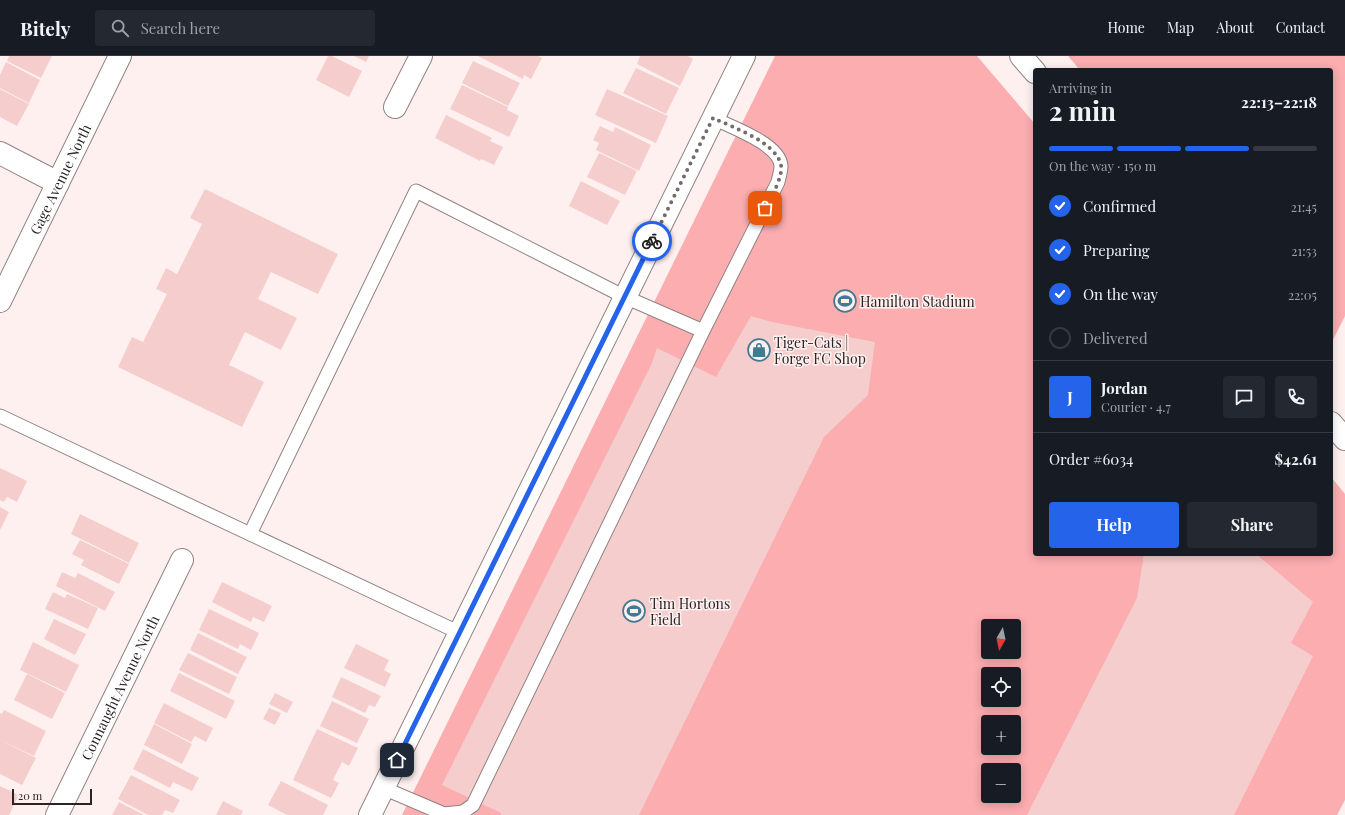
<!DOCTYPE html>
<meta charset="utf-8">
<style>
body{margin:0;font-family:"Playfair Display",serif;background:#242831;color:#f1f3f6;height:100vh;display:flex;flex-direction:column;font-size:15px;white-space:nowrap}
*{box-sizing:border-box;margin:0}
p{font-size:13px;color:#9ea1a6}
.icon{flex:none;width:22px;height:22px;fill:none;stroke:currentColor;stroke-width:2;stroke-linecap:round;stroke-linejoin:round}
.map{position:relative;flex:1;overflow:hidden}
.sheet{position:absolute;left:1033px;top:12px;width:300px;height:488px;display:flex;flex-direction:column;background:#171b24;border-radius:4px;box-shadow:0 2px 10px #0003}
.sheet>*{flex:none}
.needle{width:26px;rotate:189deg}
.fabs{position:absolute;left:981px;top:563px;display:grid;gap:8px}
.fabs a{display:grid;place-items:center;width:40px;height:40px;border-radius:4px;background:#171b24;box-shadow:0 2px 10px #0003;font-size:20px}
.scale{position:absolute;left:12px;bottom:10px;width:80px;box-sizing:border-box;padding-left:4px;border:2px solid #2a2424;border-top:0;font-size:11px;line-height:14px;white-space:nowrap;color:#2a2424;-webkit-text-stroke:3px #fff0f0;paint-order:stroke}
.pin{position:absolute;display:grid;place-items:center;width:34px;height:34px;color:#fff;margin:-17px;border-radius:8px;box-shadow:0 2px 6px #0006}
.courier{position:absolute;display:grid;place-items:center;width:40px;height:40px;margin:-20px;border:3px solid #2563eb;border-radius:50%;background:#fff;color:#222;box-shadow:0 1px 5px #0007}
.overview em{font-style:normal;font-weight:700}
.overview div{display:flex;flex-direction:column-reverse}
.overview{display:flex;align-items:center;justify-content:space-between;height:68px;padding:0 16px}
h1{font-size:26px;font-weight:700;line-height:30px}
.bar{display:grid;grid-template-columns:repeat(4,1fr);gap:6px 4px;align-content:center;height:48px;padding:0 16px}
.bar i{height:5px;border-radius:3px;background:#363941}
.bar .current{background:#2563eb}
.bar p{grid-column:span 4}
.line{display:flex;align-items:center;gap:10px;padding:0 16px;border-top:1px solid #363941}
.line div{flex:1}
.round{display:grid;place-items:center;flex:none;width:42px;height:42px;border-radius:4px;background:#242831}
ol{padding:0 16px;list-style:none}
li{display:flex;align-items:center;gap:12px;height:44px}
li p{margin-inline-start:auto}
li .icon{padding:4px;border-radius:50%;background:#2563eb;color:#fff;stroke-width:4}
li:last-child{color:#9ea1a6}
li i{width:22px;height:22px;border:2px solid #363941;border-radius:50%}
.cta{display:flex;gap:8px;margin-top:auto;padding:8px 16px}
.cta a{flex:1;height:46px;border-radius:4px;background:#2563eb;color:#fff;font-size:16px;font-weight:700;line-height:46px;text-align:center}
.cta a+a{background:#242831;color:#f1f3f6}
header{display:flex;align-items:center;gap:24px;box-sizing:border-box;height:56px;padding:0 20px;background:#171b24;border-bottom:1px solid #363941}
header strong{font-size:19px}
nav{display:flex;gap:22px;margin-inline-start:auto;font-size:14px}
.search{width:280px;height:36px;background:#242831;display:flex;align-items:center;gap:10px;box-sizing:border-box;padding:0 14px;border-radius:4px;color:#9ea1a6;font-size:15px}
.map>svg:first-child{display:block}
</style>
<header>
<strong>Bitely</strong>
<div class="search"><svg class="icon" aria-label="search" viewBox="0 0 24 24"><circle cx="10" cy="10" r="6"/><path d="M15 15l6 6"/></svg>Search here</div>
<nav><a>Home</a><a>Map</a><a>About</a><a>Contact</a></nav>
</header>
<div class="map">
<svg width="1345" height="759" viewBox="0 0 1345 759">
<rect width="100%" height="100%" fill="#fff0f0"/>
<path fill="#fbadb0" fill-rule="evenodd" d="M 775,0 L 977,0 L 1035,68 L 1035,498 L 1331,498 L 1331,421 L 1345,438 L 1345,744 L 1337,759 L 402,759 ZM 988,570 L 1014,570 L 1014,596 L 988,596 ZM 988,618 L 1014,618 L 1014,644 L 988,644 ZM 988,666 L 1014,666 L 1014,692 L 988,692 ZM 988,714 L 1014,714 L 1014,740 L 988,740 Z
M 1068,0 L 1345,0 L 1345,260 L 1331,288 L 1331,14 L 1080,14 Z"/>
<path fill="#f5cdcd" d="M 9,0 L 52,0 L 41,22 L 7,5 Z
M 328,0 L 332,0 L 362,15 L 349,41 L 316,24 Z
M 354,0 L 369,0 L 366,6 Z
M 478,0 L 538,0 L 542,2 L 531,23 L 524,19 L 523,23 Z
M 640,0 L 688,0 L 693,3 L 680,30 L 637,8 Z
M 473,5 L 520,27 L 508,50 L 462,27 Z
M 6,6 L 40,24 L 29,47 L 0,32 L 0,19 Z
M 636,12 L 679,32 L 666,58 L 623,37 Z
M 462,29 L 508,51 L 507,54 L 519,60 L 509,81 L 450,53 Z
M 0,33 L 29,48 L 17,70 L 0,61 Z
M 607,33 L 668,60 L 656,87 L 595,59 Z
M 446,59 L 492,82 L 490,85 L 503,91 L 494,109 L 481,103 L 480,105 L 435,82 Z
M 600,70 L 613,76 L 615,71 L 651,89 L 639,115 L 596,94 L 599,87 L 593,84 Z
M 599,97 L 637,115 L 625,139 L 587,121 Z
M 581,125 L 620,145 L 607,169 L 569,150 Z
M 205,133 L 338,198 L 318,238 L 271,216 L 258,243 L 297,262 L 281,294 L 245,276 L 229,309 L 264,326 L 242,371 L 118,311 L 132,281 L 143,286 L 167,238 L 156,233 L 166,212 L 177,218 L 202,168 L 190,162 Z
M 751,260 L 772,266 L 875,286 L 868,339 L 824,381 L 639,759 L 501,759 L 501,757 L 442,729 L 652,307 L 657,292 L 716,321 Z
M 0,412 L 27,425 L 17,446 L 7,441 L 4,446 L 0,444 Z
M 0,451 L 9,456 L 0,474 Z
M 80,458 L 139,487 L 129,507 L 71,478 Z
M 80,484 L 129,508 L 119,528 L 81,509 L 84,504 L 72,498 Z
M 1144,498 L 1256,498 L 1313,546 L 1291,587 L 1313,600 L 1234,759 L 1027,759 L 1137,542 Z
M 62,516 L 75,522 L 78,517 L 115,536 L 105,555 L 56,530 Z
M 222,526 L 272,550 L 264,566 L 253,561 L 251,566 L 212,546 Z
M 53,536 L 65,542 L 67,538 L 98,552 L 88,573 L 45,553 Z
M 209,553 L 259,577 L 251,594 L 240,588 L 238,593 L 199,574 Z
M 54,563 L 86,578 L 75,599 L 44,583 Z
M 198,577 L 247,601 L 238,618 L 190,594 Z
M 33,586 L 79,609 L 66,636 L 20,614 Z
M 356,588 L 389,604 L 384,614 L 391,618 L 385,631 L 344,612 Z
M 188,597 L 237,621 L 229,638 L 179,614 Z
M 179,617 L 235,645 L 226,663 L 170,635 Z
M 27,618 L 65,637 L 52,663 L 14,644 Z
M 341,621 L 381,640 L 375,651 L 369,649 L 365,657 L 332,641 Z
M 275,637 L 293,646 L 287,657 L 269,648 Z
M 332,645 L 369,663 L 357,687 L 320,670 Z
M 164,647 L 213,672 L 206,686 L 195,680 L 191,686 L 154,667 Z
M 269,652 L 281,657 L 275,669 L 263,663 Z
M 4,654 L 46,675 L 34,700 L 0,684 L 0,657 L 2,658 Z
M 154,668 L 192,688 L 182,708 L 144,689 Z
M 317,673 L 358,692 L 349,710 L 342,706 L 333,724 L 339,727 L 331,742 L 293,724 Z
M 0,684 L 36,702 L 22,729 L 0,718 Z
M 143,693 L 199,722 L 192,735 L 173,726 L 170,732 L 133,713 Z
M 131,719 L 180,744 L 173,757 L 165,754 L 162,759 L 148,759 L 118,743 Z
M 281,725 L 328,749 L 323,759 L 287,759 L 268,749 Z
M 0,730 L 19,739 L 9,759 L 0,759 Z
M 223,745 L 243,755 L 241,759 L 216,759 Z
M 119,746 L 144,759 L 112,759 Z"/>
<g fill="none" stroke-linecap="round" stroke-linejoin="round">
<g stroke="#8f8383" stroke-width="15">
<path id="lane" d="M 0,360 L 460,577
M 250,478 L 416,135 L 625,241 L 703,275
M 383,732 L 444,758 L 463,756 L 473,749 L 703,275 L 778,126 C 779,121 781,115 781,110 C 780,88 731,71 713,62"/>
</g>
<g stroke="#8f8383" stroke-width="24">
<g id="street">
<path d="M 395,51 L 421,0"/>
<path d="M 0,97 L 58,127"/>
<path id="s1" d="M 57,759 L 182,504"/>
<path d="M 370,759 L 744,0"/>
</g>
</g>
<g stroke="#8f8383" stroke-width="24">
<g id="secondary">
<path d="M 1021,0 L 1035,16"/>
<path id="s2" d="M 0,245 L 120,0"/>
<path d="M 1331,367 L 1345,383"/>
</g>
</g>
<use href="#lane" stroke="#fff" stroke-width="13"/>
<use href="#street" stroke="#fff" stroke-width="22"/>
<use href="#secondary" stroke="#fff" stroke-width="22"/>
</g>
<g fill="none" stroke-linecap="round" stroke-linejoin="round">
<path stroke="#756b6b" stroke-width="4" stroke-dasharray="0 7.2" d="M 652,185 L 713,62 C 732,71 776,86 781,109 C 783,122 771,141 765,152"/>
<path stroke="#2563eb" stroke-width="5" d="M 397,704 L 652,185"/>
</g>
<defs>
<g id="stadium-ring" transform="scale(1.15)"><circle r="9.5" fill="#fff0f0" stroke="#407b93" stroke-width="1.5"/><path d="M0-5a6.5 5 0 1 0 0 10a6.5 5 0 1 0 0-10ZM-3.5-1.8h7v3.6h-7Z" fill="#407b93"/></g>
<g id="shop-ring" transform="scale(1.15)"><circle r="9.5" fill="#fff0f0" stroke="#407b93" stroke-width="1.5"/><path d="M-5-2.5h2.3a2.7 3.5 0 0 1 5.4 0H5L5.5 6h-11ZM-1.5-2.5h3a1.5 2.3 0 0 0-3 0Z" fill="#407b93"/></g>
</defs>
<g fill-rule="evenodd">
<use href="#stadium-ring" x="845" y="245"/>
<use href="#shop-ring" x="759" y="294"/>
<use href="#stadium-ring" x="634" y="555"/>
</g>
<g text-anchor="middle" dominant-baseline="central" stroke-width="3" stroke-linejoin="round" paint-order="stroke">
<g font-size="14" fill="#2a2424" stroke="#fff0f0">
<text stroke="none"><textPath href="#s2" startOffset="136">Gage Avenue North</textPath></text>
<text stroke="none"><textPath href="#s1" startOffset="142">Connaught Avenue North</textPath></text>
</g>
<g font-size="14" fill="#2a2424" stroke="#fff0f0" text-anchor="start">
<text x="860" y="245">Hamilton Stadium</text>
<text x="774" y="286">Tiger-Cats |<tspan x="774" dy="16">Forge FC Shop</tspan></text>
<text x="650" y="547">Tim Hortons<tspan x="650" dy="16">Field</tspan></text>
</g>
</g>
</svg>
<div class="fabs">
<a><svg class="needle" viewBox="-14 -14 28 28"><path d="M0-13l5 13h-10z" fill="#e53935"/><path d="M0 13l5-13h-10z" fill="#9ea1a6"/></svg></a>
<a><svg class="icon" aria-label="locate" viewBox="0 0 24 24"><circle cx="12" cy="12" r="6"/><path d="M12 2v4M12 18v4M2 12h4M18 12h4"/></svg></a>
<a>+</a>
<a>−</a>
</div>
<div class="scale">20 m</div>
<div class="pin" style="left:765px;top:152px;background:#ea580c"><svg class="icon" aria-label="bag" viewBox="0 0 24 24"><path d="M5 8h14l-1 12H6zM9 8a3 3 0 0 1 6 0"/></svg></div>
<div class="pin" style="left:397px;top:704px;background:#1f2937"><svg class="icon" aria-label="home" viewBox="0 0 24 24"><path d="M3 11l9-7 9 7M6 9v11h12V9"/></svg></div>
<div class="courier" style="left:652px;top:185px"><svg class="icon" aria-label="bike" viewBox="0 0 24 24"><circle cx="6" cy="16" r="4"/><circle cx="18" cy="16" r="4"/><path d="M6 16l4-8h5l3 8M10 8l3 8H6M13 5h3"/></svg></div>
<section class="sheet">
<div class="overview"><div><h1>2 min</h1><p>Arriving in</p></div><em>22:13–22:18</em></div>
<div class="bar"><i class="current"></i><i class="current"></i><i class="current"></i><i></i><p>On the way · 150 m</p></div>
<ol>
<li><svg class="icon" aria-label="check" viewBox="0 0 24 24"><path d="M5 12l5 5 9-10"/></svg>Confirmed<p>21:45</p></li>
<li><svg class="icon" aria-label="check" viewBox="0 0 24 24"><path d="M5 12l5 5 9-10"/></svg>Preparing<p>21:53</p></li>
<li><svg class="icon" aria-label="check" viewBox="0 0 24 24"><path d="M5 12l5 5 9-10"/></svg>On the way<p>22:05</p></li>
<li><i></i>Delivered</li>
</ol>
<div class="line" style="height:72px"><b class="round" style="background:#2563eb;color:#fff">J</b><div><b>Jordan</b><p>Courier · 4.7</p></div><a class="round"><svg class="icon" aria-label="chat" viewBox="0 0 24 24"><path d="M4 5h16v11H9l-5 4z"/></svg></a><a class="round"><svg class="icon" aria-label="phone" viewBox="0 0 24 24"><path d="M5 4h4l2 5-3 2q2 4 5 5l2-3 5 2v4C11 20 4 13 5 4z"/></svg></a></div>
<div class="line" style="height:52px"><div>Order #6034</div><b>$42.61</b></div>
<div class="cta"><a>Help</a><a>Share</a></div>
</section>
</div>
